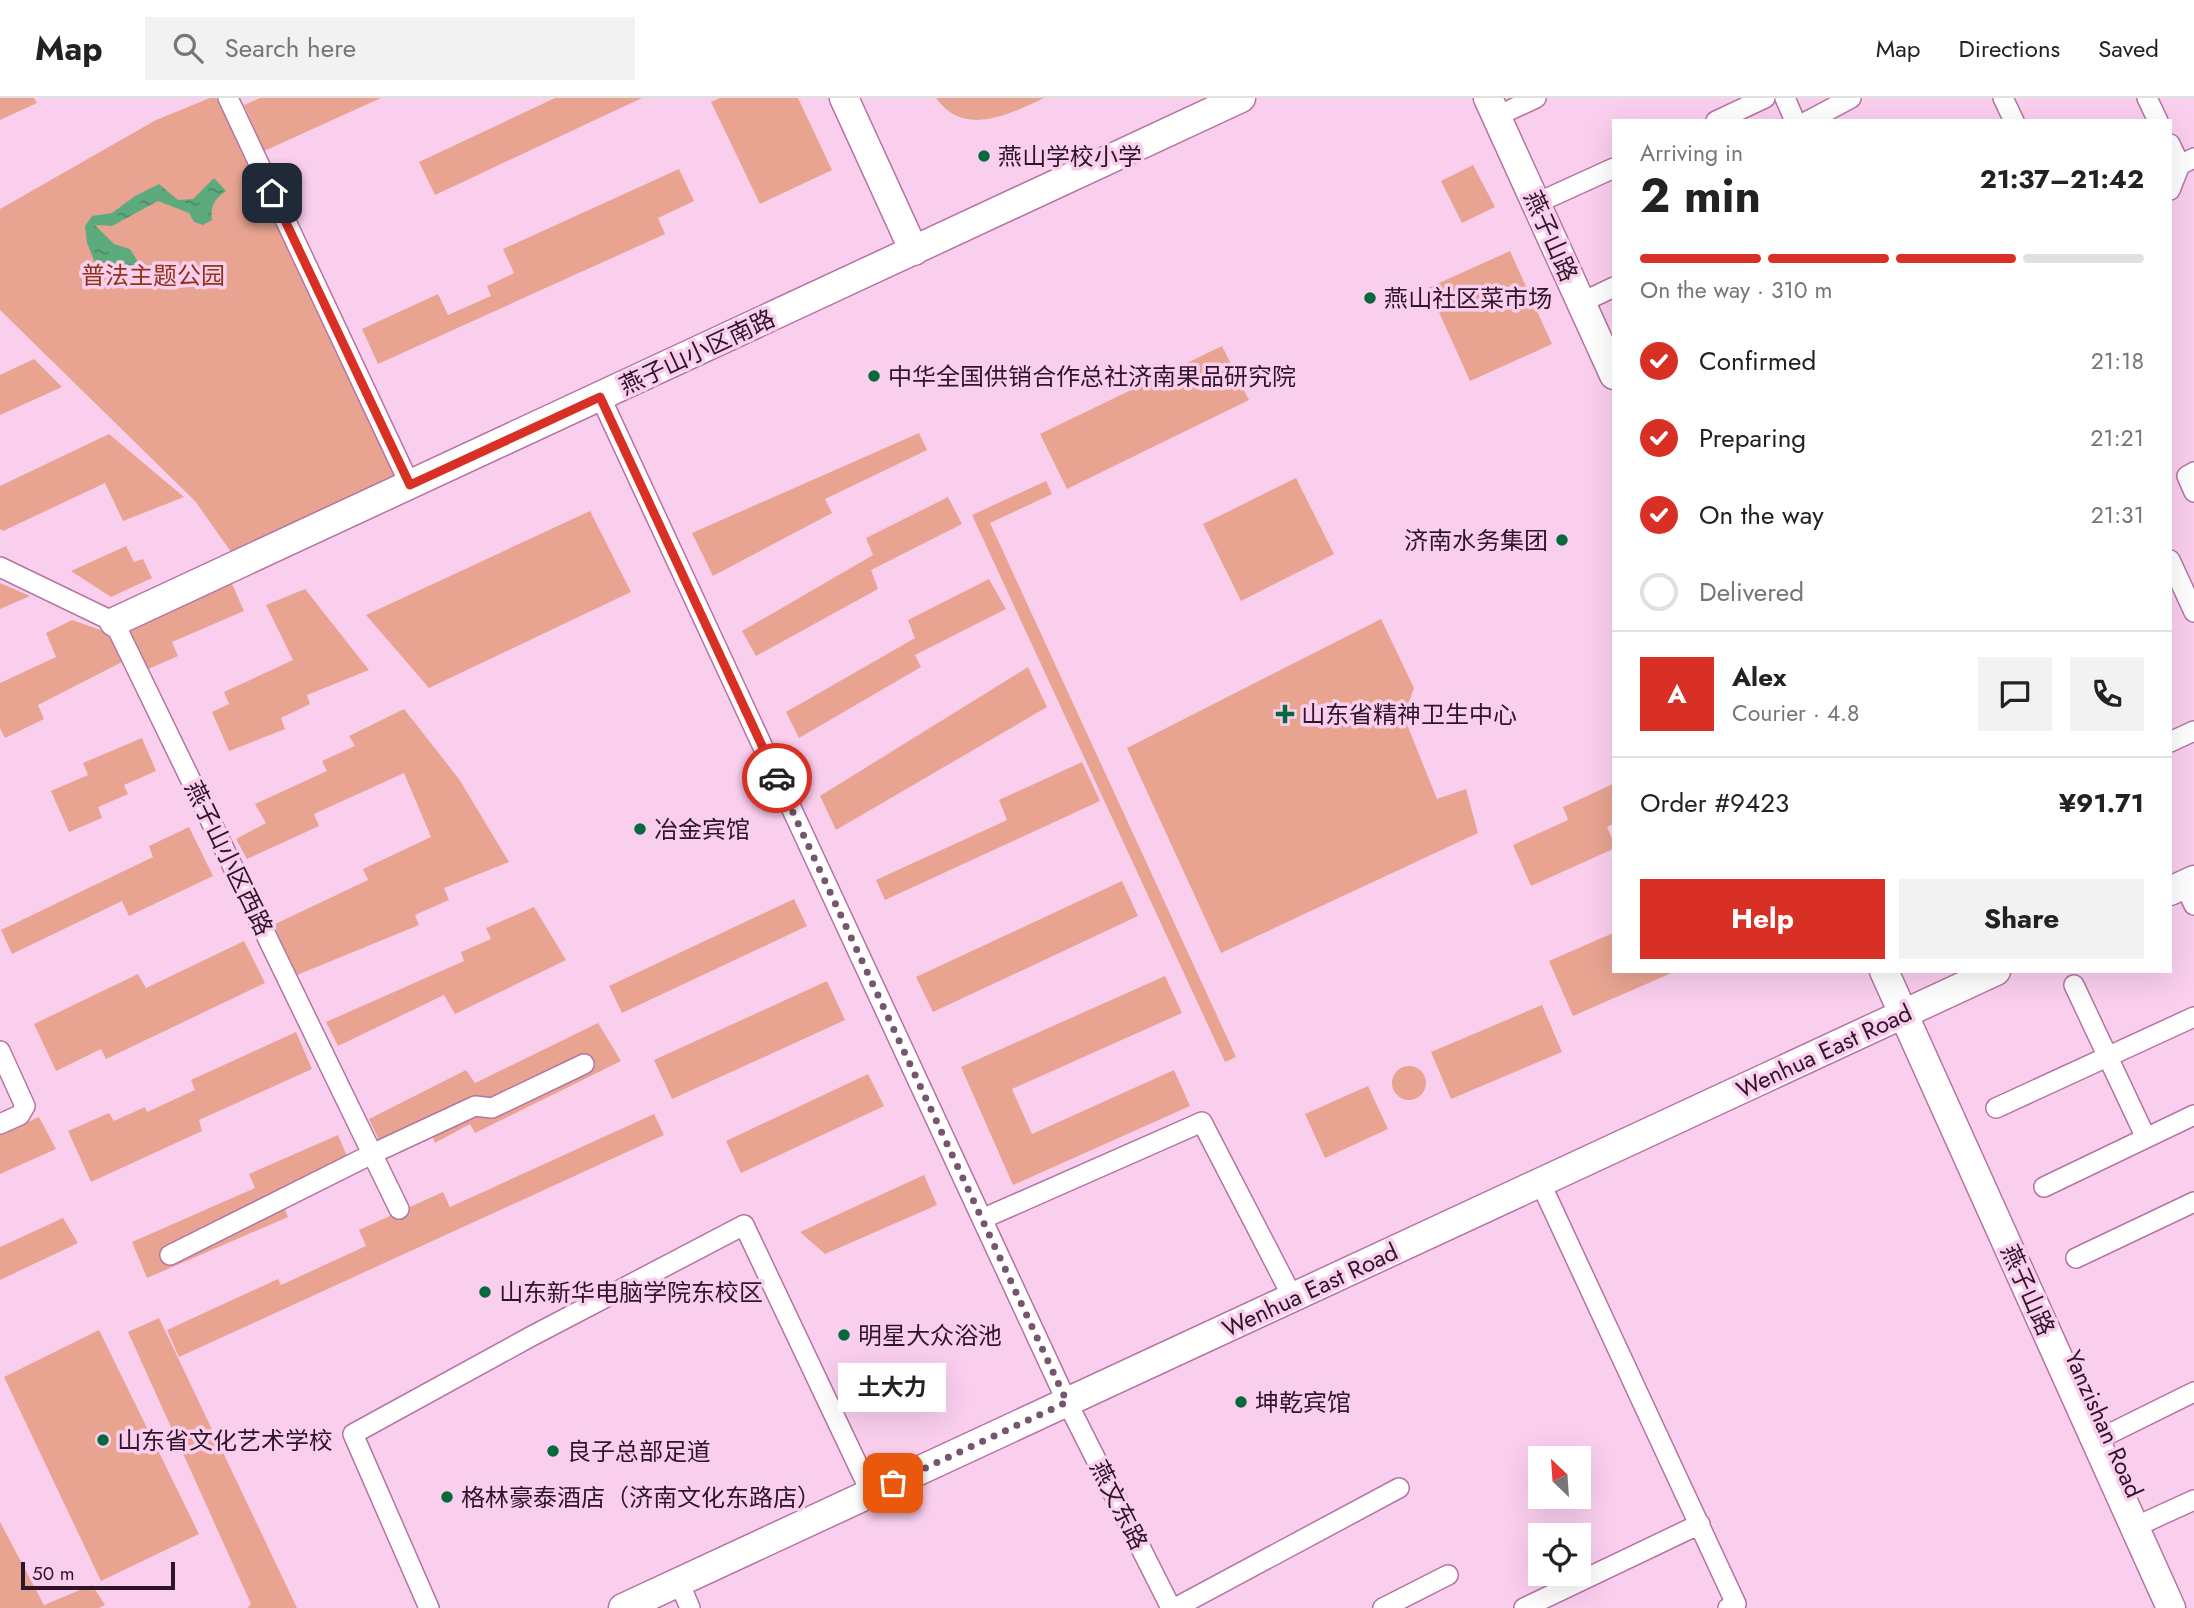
<!DOCTYPE html>
<meta charset="utf-8">
<style>
body{margin:0;font-family:Jost,"Noto Sans SC",sans-serif;background:#f2f2f2;color:#222;height:100vh;display:flex;flex-direction:column;font-size:26px;white-space:nowrap}
*{box-sizing:border-box;margin:0}
p{font-size:23px;color:#767676}
.icon{flex:none;width:38px;height:38px;fill:none;stroke:currentColor;stroke-width:2;stroke-linecap:round;stroke-linejoin:round}
.map{position:relative;flex:1;overflow:hidden}
.side{position:absolute;left:1612px;top:21px;width:560px;height:854px;display:flex;flex-direction:column;background:#fff;border-radius:0px;box-shadow:0 7px 28px #0002}
.side>*{flex:none}
.needle{width:46px;rotate:335deg}
.tools{position:absolute;left:1528px;top:1348px;display:grid;gap:14px}
.tools a{display:grid;place-items:center;width:63px;height:63px;border-radius:0px;background:#fff;box-shadow:0 7px 28px #0002;font-size:35px}
.scale{position:absolute;left:21px;bottom:18px;width:154px;box-sizing:border-box;padding-left:7px;border:4px solid #2f1529;border-top:0;font-size:19px;line-height:24px;white-space:nowrap;color:#2f1529;-webkit-text-stroke:5px #facfee;paint-order:stroke}
.pin{position:absolute;display:grid;place-items:center;width:60px;height:60px;color:#fff;margin:-30px;border-radius:14px;box-shadow:0 4px 10px #0006}
.courier{position:absolute;display:grid;place-items:center;width:70px;height:70px;margin:-35px;border:5px solid #d93025;border-radius:50%;background:#fff;color:#222;box-shadow:0 2px 9px #0007}
.bubble{position:absolute;height:49px;border-radius:0px;background:#fff;box-shadow:0 7px 28px #0002;font-size:23px;font-weight:700;line-height:49px;text-align:center}
.headline em{font-style:normal;font-weight:700}
.headline div{display:flex;flex-direction:column-reverse}
.headline{display:flex;align-items:center;justify-content:space-between;height:119px;padding:0 28px}
h1{font-size:46px;font-weight:700;line-height:52px}
.bar{display:grid;grid-template-columns:repeat(4,1fr);gap:10px 7px;align-content:center;height:84px;padding:0 28px}
.bar i{height:9px;border-radius:5px;background:#e0e0e0}
.bar .active{background:#d93025}
.bar p{grid-column:span 4}
.line{display:flex;align-items:center;gap:18px;padding:0 28px;border-top:2px solid #e0e0e0}
.line div{flex:1}
.round{display:grid;place-items:center;flex:none;width:74px;height:74px;border-radius:0px;background:#f2f2f2}
ol{padding:0 28px;list-style:none}
li{display:flex;align-items:center;gap:21px;height:77px}
li p{margin-inline-start:auto}
li .icon{padding:7px;border-radius:50%;background:#d93025;color:#fff;stroke-width:4}
li:last-child{color:#767676}
li i{width:38px;height:38px;border:4px solid #e0e0e0;border-radius:50%}
.primary-button{display:flex;gap:14px;margin-top:auto;padding:14px 28px}
.primary-button a{flex:1;height:80px;border-radius:0px;background:#d93025;color:#fff;font-size:28px;font-weight:700;line-height:80px;text-align:center}
.primary-button a+a{background:#f2f2f2;color:#222}
header{display:flex;align-items:center;gap:42px;box-sizing:border-box;height:98px;padding:0 35px;background:#fff;border-bottom:2px solid #e0e0e0}
header strong{font-size:33px}
nav{display:flex;gap:38px;margin-inline-start:auto;font-size:24px}
.search{width:490px;height:63px;background:#f2f2f2;display:flex;align-items:center;gap:18px;box-sizing:border-box;padding:0 24px;border-radius:0px;color:#767676;font-size:26px}
.map>svg:first-child{display:block}
</style>
<header>
<strong>Map</strong>
<div class="search"><svg class="icon" aria-label="search" viewBox="0 0 24 24"><circle cx="10" cy="10" r="6"/><path d="M15 15l6 6"/></svg>Search here</div>
<nav><a>Map</a><a>Directions</a><a>Saved</a></nav>
</header>
<div class="map">
<svg width="2194" height="1510" viewBox="0 0 2194 1510">
<defs>
<pattern id="water-ripples" width="26" height="14" patternUnits="userSpaceOnUse" patternTransform="scale(1.75)"><rect width="26" height="14" fill="#5daa7d"/><path d="M2 4q2-2 4 0t4 0M15 11q2-2 4 0t4 0" fill="none" stroke="#4d8966"/></pattern>
</defs>
<rect width="100%" height="100%" fill="#facfee"/>
<path fill="#e8a491" d="M 0,0 L 34,0 L 37,5 L 0,22 Z
M 210,0 L 216,0 L 394,378 L 357,401 L 231,454 L 195,403 L 0,212 L 0,111 L 156,22 Z
M 260,0 L 381,0 L 264,53 L 244,7 Z
M 555,0 L 642,0 L 435,97 L 419,64 Z
M 720,0 L 798,0 L 832,72 L 760,106 L 711,4 Z
M 936,0 L 1044,0 C 1010,16 964,40 936,0 Z
M 1473,67 L 1495,109 L 1462,125 L 1441,83 Z
M 679,71 L 694,103 L 658,120 L 665,136 L 378,266 L 362,231 L 438,196 L 448,217 L 491,198 L 487,188 L 514,175 L 503,151 Z
M 1510,153 L 1552,246 L 1470,283 L 1428,190 Z
M 1222,248 L 1249,302 L 1067,391 L 1040,336 Z
M 34,261 L 62,289 L 0,317 L 0,277 Z
M 919,335 L 927,352 L 825,401 L 832,415 L 713,478 L 692,435 Z
M 109,336 L 184,399 L 123,423 L 105,385 L 3,433 L 0,431 L 0,388 Z
M 1296,380 L 1334,456 L 1241,503 L 1203,426 Z
M 1046,383 L 1052,396 L 990,425 L 1236,959 L 1225,964 L 972,417 Z
M 948,399 L 962,426 L 871,472 L 878,491 L 756,558 L 742,533 L 873,457 L 866,440 Z
M 590,413 L 631,494 L 429,590 L 366,517 Z
M 126,448 L 134,464 L 143,461 L 152,480 L 111,499 L 71,473 Z
M 229,479 L 244,513 L 172,544 L 178,558 L 146,572 L 125,525 Z
M 989,481 L 1006,511 L 915,557 L 921,569 L 799,640 L 786,614 L 915,540 L 908,522 Z
M 0,485 L 30,498 L 0,511 Z
M 305,491 L 369,572 L 307,597 L 310,606 L 281,620 L 285,631 L 229,653 L 212,614 L 229,606 L 224,594 L 293,562 L 266,507 Z
M 1381,521 L 1414,590 L 1404,619 L 1437,701 L 1466,691 L 1478,735 L 1221,855 L 1127,650 Z
M 72,522 L 109,535 L 122,564 L 38,607 L 44,621 L 5,640 L 0,630 L 0,585 L 56,559 L 46,535 Z
M 1028,569 L 1047,609 L 836,732 L 820,698 Z
M 404,611 L 459,681 L 509,764 L 444,790 L 449,802 L 415,817 L 419,827 L 297,877 L 273,827 L 368,782 L 363,771 L 431,739 L 404,675 L 314,716 L 319,728 L 247,761 L 236,741 L 266,725 L 255,706 L 327,673 L 322,663 L 355,648 L 349,638 Z
M 142,640 L 156,673 L 124,687 L 128,696 L 98,709 L 102,720 L 69,734 L 51,693 L 88,677 L 83,665 Z
M 1082,664 L 1100,703 L 885,802 L 876,782 L 1007,722 L 999,702 Z
M 1613,686 L 1613,726 L 1607,729 L 1613,743 L 1613,751 L 1531,788 L 1513,747 L 1568,722 L 1563,709 Z
M 189,729 L 213,778 L 129,818 L 122,803 L 12,856 L 1,832 L 153,759 L 149,748 Z
M 1122,783 L 1138,818 L 933,914 L 916,879 Z
M 794,801 L 807,828 L 622,915 L 609,888 Z
M 534,809 L 566,862 L 455,916 L 444,897 L 338,948 L 326,924 L 464,863 L 461,854 L 491,841 L 486,830 Z
M 1613,835 L 1614,873 L 1676,873 L 1573,918 L 1549,863 Z
M 244,843 L 265,885 L 106,961 L 101,951 L 56,973 L 34,926 L 138,876 L 146,890 Z
M 1165,878 L 1182,915 L 1012,991 L 1032,1036 L 1174,972 L 1190,1008 L 1013,1087 L 961,969 Z
M 827,883 L 845,922 L 672,1001 L 654,962 Z
M 1542,907 L 1562,954 L 1451,1001 L 1431,954 Z
M 598,925 L 621,963 L 475,1035 L 470,1026 L 435,1045 L 431,1035 L 385,1055 L 369,1021 L 466,972 L 475,985 Z
M 296,934 L 312,971 L 199,1022 L 202,1033 L 91,1084 L 68,1033 L 109,1015 L 114,1023 L 145,1009 L 147,1014 L 195,992 L 191,982 Z
M1392 985a17 17 0 1 1 34 0a17 17 0 1 1-34 0Z
M 868,976 L 884,1008 L 741,1075 L 726,1043 Z
M 1368,988 L 1388,1031 L 1325,1060 L 1305,1016 Z
M 654,1016 L 664,1037 L 179,1259 L 167,1232 L 278,1181 L 281,1187 L 366,1148 L 359,1132 L 443,1094 L 450,1109 Z
M 39,1019 L 56,1051 L 0,1076 L 0,1037 Z
M 338,1037 L 352,1070 L 314,1087 L 317,1095 L 284,1109 L 288,1119 L 147,1180 L 132,1144 L 255,1090 L 249,1076 Z
M 924,1077 L 937,1107 L 825,1156 L 800,1134 Z
M 63,1120 L 78,1145 L 0,1182 L 0,1149 Z
M 159,1220 L 297,1510 L 247,1510 L 251,1506 L 128,1234 Z
M 99,1232 L 199,1436 L 101,1483 L 4,1279 Z
M 0,1424 L 44,1507 L 92,1487 L 105,1507 L 99,1510 L 0,1510 Z"/>
<path fill="url(#water-ripples)" d="M 214,80 L 226,93 C 215,101 210,107 212,122 L 203,127 L 194,124 L 189,115 L 158,103 L 112,128 L 95,127 L 114,146 L 130,151 L 140,167 L 127,181 L 98,172 L 87,145 L 85,128 L 92,118 L 112,115 L 135,98 L 159,86 L 178,102 L 193,101 Z"/>
<g fill="none" stroke-linecap="round" stroke-linejoin="round">
<g stroke="#b574a4" stroke-width="22">
<path id="street" d="M 228,0 L 410,387
M 1785,0 L 1795,23
M 2003,0 L 2014,23
M 2147,0 L 2158,23
M 1508,13 L 1536,0
M 1716,23 L 1765,0
M 1808,23 L 1851,0
M 2170,46 L 2180,67
M 2170,92 L 2180,67 L 2194,60
M 1548,100 L 1614,70
M 1593,199 L 1614,189
M 600,298 L 1067,1304 L 1171,1510
M 2194,374 L 2187,378 L 2194,394
M 2170,462 L 2194,514
M 0,469 L 114,524 L 399,1111
M 2170,644 L 2194,633
M 2184,786 L 2194,807
M 2074,887 L 2146,1040
M 0,953 L 25,1008 L 20,1017 L 0,1026
M 1996,1010 L 2194,919
M 1541,1086 L 1736,1506 L 1728,1510
M 2044,1089 L 2194,1017
M 982,1121 L 1202,1024 L 1293,1200
M 170,1157 L 372,1056 L 475,1008 L 492,1010 L 584,966
M 2076,1160 L 2194,1104
M 2109,1336 L 2194,1294
M 2148,1423 L 2194,1402
M 679,1484 L 690,1510
M 429,1510 L 353,1336 L 530,1239 L 744,1127 L 871,1395
M 1175,1510 L 1399,1390
M 1383,1510 L 1448,1477
M 1524,1510 L 1700,1426"/>
</g>
<g stroke="#b574a4" stroke-width="31">
<path id="secondary" d="M 844,0 L 914,153
M 1488,0 L 1614,277
M 114,524 L 1241,0
M 2170,793 L 2194,782
M 1884,873 L 2171,1510
M 623,1510 L 1996,873"/>
</g>
<use href="#street" stroke="#fff" stroke-width="19"/>
<use href="#secondary" stroke="#fff" stroke-width="28"/>
</g>
<g fill="none" stroke-linecap="round" stroke-linejoin="round">
<path stroke="#76566e" stroke-width="7" stroke-dasharray="0 12.6" d="M 777,680 L 1067,1304 L 893,1385"/>
<path stroke="#d93025" stroke-width="9" d="M 272,95 L 410,387 L 600,299 L 777,680"/>
</g>
<g fill="#06693e" stroke="#facfee" stroke-width="2.5">
<circle cx="984" cy="58" r="7"/>
<circle cx="1370" cy="200" r="7"/>
<circle cx="874" cy="278" r="7"/>
<circle cx="1562" cy="442" r="7"/>
<path d="M1281.5 605.5h7v7h7v7h-7v7h-7v-7h-7v-7h7z"/>
<circle cx="640" cy="731" r="7"/>
<circle cx="485" cy="1194" r="7"/>
<circle cx="844" cy="1237" r="7"/>
<circle cx="1241" cy="1304" r="7"/>
<circle cx="103" cy="1342" r="7"/>
<circle cx="553" cy="1353" r="7"/>
<circle cx="447" cy="1399" r="7"/>
</g>
<g text-anchor="middle" dominant-baseline="central" stroke-width="7" stroke-linejoin="round" paint-order="stroke">
<g font-size="24" fill="#2f1529" stroke="#facfee" text-anchor="start">
<text x="998" y="58">燕山学校小学</text>
<text x="1384" y="200">燕山社区菜市场</text>
<text x="888" y="278">中华全国供销合作总社济南果品研究院</text>
<text x="1548" y="442" text-anchor="end">济南水务集团</text>
<text x="1301" y="616">山东省精神卫生中心</text>
<text x="654" y="731">冶金宾馆</text>
<text x="499" y="1194">山东新华电脑学院东校区</text>
<text x="858" y="1237">明星大众浴池</text>
<text x="1255" y="1304">坤乾宾馆</text>
<text x="117" y="1342">山东省文化艺术学校</text>
<text x="567" y="1353">良子总部足道</text>
<text x="461" y="1399">格林豪泰酒店（济南文化东路店）</text>
</g>
<g font-size="24" fill="#2f1529" stroke="#facfee">
<text transform="translate(1551 138) rotate(66)">燕子山路</text>
<text transform="translate(697 254) rotate(-25)">燕子山小区南路</text>
<text transform="translate(229 760) rotate(64)">燕子山小区西路</text>
<text transform="translate(1824 953) rotate(-25)">Wenhua East Road</text>
<text transform="translate(1310 1192) rotate(-25)">Wenhua East Road</text>
<text transform="translate(2028 1192) rotate(66)">燕子山路</text>
<text transform="translate(2104 1326) rotate(66)">Yanzishan Road</text>
<text transform="translate(1119 1407) rotate(63)">燕文东路</text>
</g>
<g font-size="24" fill="#913317" stroke="#facfee">
<text x="153" y="177">普法主题公园</text>
</g>
</g>
</svg>
<div class="tools">
<a><svg class="needle" viewBox="-14 -14 28 28"><path d="M0-13l5 13h-10z" fill="#e53935"/><path d="M0 13l5-13h-10z" fill="#767676"/></svg></a>
<a><svg class="icon" aria-label="locate" viewBox="0 0 24 24"><circle cx="12" cy="12" r="6"/><path d="M12 2v4M12 18v4M2 12h4M18 12h4"/></svg></a>
</div>
<div class="scale">50 m</div>
<div class="pin" style="left:893px;top:1385px;background:#ea580c"><svg class="icon" aria-label="bag" viewBox="0 0 24 24"><path d="M5 8h14l-1 12H6zM9 8a3 3 0 0 1 6 0"/></svg></div>
<div class="pin" style="left:272px;top:95px;background:#1f2937"><svg class="icon" aria-label="home" viewBox="0 0 24 24"><path d="M3 11l9-7 9 7M6 9v11h12V9"/></svg></div>
<div class="courier" style="left:777px;top:680px"><svg class="icon" aria-label="car" viewBox="0 0 24 24"><path d="M5 17H2v-5l4-1 3-4h7l3 4 3 1v5h-3M9 17h6M6 11h13"/><circle cx="7" cy="17" r="2"/><circle cx="17" cy="17" r="2"/></svg></div>
<div class="bubble" style="left:838px;top:1265px;width:108px">土大力</div>
<section class="side">
<div class="headline"><div><h1>2 min</h1><p>Arriving in</p></div><em>21:37–21:42</em></div>
<div class="bar"><i class="active"></i><i class="active"></i><i class="active"></i><i></i><p>On the way · 310 m</p></div>
<ol>
<li><svg class="icon" aria-label="check" viewBox="0 0 24 24"><path d="M5 12l5 5 9-10"/></svg>Confirmed<p>21:18</p></li>
<li><svg class="icon" aria-label="check" viewBox="0 0 24 24"><path d="M5 12l5 5 9-10"/></svg>Preparing<p>21:21</p></li>
<li><svg class="icon" aria-label="check" viewBox="0 0 24 24"><path d="M5 12l5 5 9-10"/></svg>On the way<p>21:31</p></li>
<li><i></i>Delivered</li>
</ol>
<div class="line" style="height:126px"><b class="round" style="background:#d93025;color:#fff">A</b><div><b>Alex</b><p>Courier · 4.8</p></div><a class="round"><svg class="icon" aria-label="chat" viewBox="0 0 24 24"><path d="M4 5h16v11H9l-5 4z"/></svg></a><a class="round"><svg class="icon" aria-label="phone" viewBox="0 0 24 24"><path d="M5 4h4l2 5-3 2q2 4 5 5l2-3 5 2v4C11 20 4 13 5 4z"/></svg></a></div>
<div class="line" style="height:91px"><div>Order #9423</div><b>¥91.71</b></div>
<div class="primary-button"><a>Help</a><a>Share</a></div>
</section>
</div>
